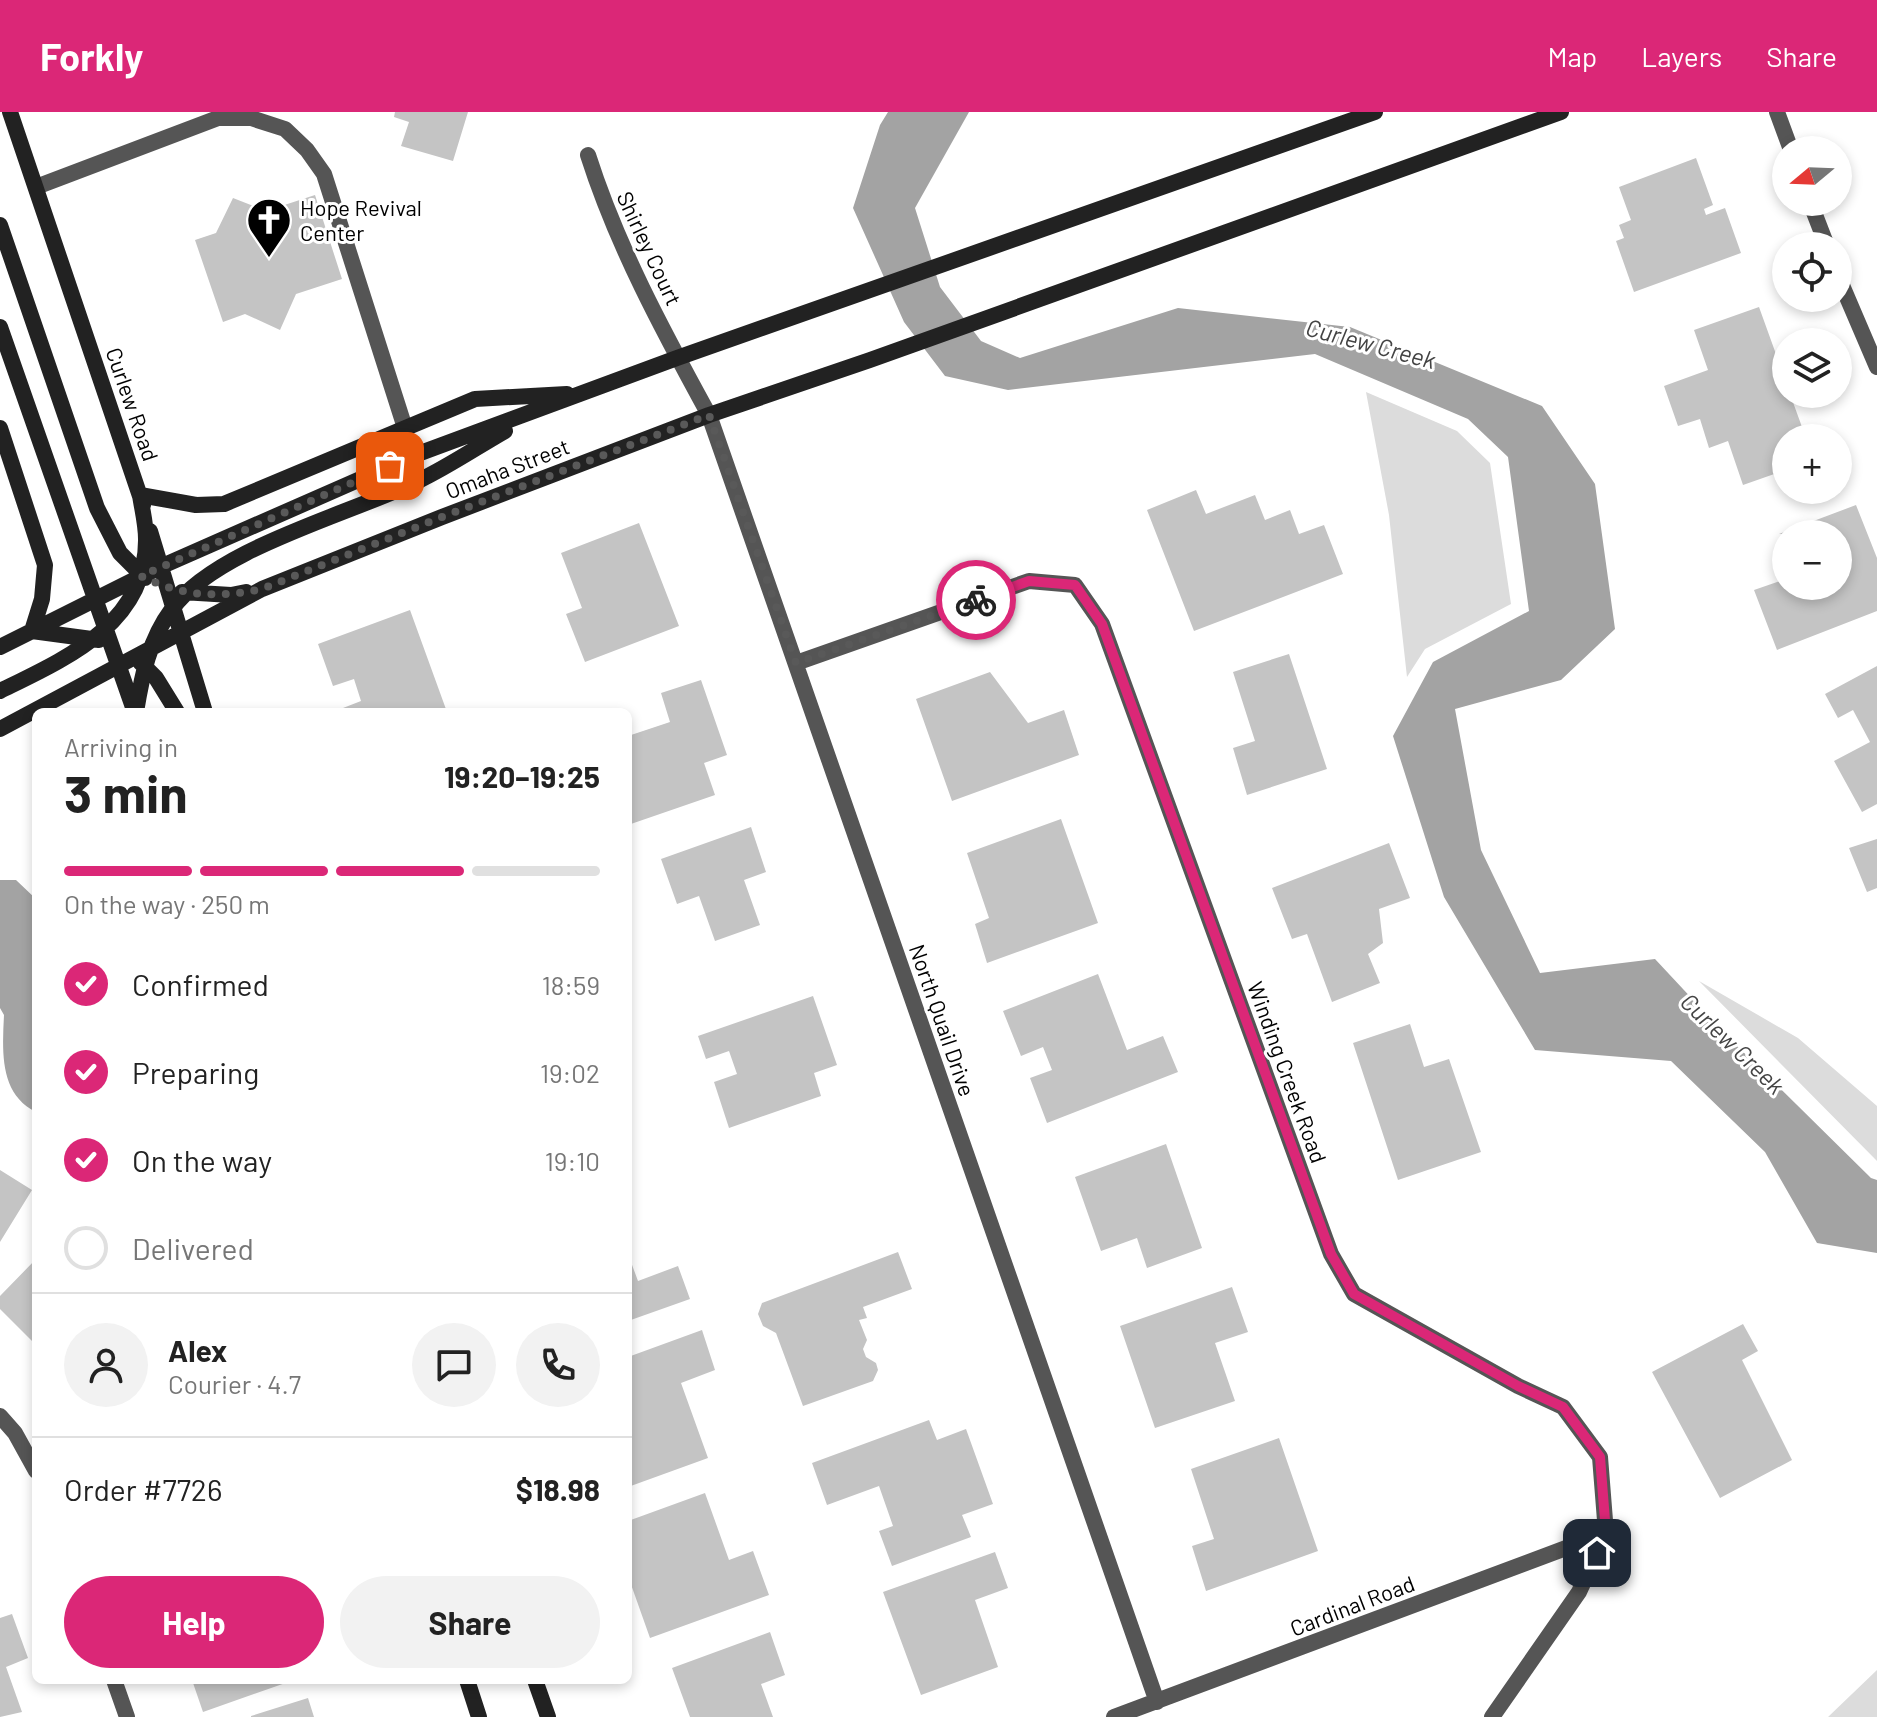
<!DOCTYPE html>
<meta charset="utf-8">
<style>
body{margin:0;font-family:Barlow,sans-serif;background:#f2f2f2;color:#222;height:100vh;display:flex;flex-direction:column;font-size:30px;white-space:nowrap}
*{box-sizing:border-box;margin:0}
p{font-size:26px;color:#767676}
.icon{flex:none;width:44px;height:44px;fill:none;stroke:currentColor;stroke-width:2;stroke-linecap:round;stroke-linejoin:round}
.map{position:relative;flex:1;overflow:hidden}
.details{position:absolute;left:32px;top:596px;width:600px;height:976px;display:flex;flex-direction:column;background:#fff;border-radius:12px;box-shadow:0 4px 12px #0003}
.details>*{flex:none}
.needle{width:52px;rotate:251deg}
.controls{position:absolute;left:1772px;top:24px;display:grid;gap:16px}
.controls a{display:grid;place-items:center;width:80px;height:80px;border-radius:50%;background:#fff;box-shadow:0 4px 12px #0003;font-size:40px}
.pin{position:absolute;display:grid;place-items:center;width:68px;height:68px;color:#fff;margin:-34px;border-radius:16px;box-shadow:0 4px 12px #0006}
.courier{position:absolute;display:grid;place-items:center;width:80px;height:80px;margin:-40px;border:6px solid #db2777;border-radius:50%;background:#fff;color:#222;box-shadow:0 2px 10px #0007}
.summary em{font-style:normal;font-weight:700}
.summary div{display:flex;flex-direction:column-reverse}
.summary{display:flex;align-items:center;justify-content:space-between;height:136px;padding:0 32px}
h1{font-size:52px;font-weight:700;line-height:60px}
.bar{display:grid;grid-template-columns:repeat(4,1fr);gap:12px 8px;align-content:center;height:96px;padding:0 32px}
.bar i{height:10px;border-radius:6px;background:#e0e0e0}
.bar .current{background:#db2777}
.bar p{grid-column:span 4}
.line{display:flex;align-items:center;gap:20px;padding:0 32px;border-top:2px solid #e0e0e0}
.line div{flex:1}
.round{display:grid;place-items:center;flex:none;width:84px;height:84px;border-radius:42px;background:#f2f2f2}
ol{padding:0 32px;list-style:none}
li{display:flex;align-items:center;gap:24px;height:88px}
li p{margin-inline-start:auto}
li .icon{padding:8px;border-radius:50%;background:#db2777;color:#fff;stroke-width:4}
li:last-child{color:#767676}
li i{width:44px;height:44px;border:4px solid #e0e0e0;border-radius:50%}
.primary-button{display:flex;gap:16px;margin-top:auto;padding:16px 32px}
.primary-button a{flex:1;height:92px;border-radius:48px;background:#db2777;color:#fff;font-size:32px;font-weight:700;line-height:92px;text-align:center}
.primary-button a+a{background:#f2f2f2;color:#222}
header{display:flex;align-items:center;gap:48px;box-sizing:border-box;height:112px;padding:0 40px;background:#db2777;color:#fff}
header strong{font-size:38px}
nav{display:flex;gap:44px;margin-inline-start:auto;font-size:28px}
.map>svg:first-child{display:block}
</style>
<header>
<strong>Forkly</strong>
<nav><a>Map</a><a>Layers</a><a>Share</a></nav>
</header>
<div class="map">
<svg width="1877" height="1605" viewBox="0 0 1877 1605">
<rect width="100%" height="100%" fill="#fff"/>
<path fill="#dcdcdc" d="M 1366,280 L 1457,319 L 1490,351 L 1511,492 L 1425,537 L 1407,565 L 1389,403 Z
M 1699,869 L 1798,926 L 1877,994 L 1877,1049 Z
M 1877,1558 L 1877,1605 L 1828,1605 Z"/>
<path fill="#a3a3a3" d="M 888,0 L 969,0 L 915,96 L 940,175 L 981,229 L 1020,246 L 1178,196 L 1350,215 L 1542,294 L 1595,372 L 1615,517 L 1561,568 L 1455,597 L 1481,738 L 1540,861 L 1655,847 L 1725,922 L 1871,1066 L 1877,1068 L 1877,1141 L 1817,1131 L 1765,1040 L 1671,949 L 1535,938 L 1444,785 L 1393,624 L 1433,550 L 1529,499 L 1508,345 L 1468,307 L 1315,242 L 1008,278 L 945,264 L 904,210 L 853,96 L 880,13 Z
M 0,768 L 16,768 L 36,787 L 36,1000 C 0,982 2,942 4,903 L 0,896 Z"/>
<path fill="#c4c4c4" d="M 395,0 L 468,0 L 453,49 L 401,34 L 409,10 L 394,5 Z
M 1696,46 L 1713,93 L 1704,97 L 1706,103 L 1725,96 L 1741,141 L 1634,180 L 1616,129 L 1624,126 L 1619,113 L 1631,108 L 1619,75 Z
M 315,83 L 342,167 L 296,182 L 280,218 L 245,202 L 223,210 L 195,128 L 216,121 L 233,86 L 266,99 Z
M 1759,195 L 1786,270 L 1786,282 L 1790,282 L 1806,326 L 1786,326 L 1786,358 L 1743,373 L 1728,329 L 1709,336 L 1700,307 L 1678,314 L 1664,274 L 1708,258 L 1694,218 Z
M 1196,378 L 1206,402 L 1255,383 L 1265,408 L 1290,398 L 1299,422 L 1324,413 L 1343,462 L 1194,519 L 1147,398 Z
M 1856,393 L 1877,446 L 1877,499 L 1777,538 L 1754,478 L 1786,467 L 1786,474 L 1838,474 L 1838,422 L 1786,422 L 1786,432 L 1782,422 L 1779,422 Z
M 639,411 L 679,514 L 585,550 L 566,502 L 582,496 L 561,441 Z
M 410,498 L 447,600 L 344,600 L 343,596 L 361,589 L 354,567 L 333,574 L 318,532 Z
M 1289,542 L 1327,657 L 1247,683 L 1233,636 L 1255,629 L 1233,560 Z
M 1877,554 L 1877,692 L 1862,700 L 1834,649 L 1870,630 L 1853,598 L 1838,606 L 1825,582 Z
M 990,560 L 1028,611 L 1064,598 L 1079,643 L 952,689 L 916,587 Z
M 701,568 L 727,643 L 704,651 L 715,683 L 628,713 L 628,624 L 670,610 L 661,581 Z
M 1061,707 L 1098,811 L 987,851 L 975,812 L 989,806 L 967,741 Z
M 751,715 L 766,760 L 744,768 L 760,813 L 715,829 L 699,784 L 677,792 L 661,747 Z
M 1877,727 L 1877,776 L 1867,780 L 1849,736 Z
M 1389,731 L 1410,786 L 1379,797 L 1383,831 L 1368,842 L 1380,871 L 1332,890 L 1307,822 L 1292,827 L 1272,776 Z
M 1098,862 L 1127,938 L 1163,924 L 1178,960 L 1047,1011 L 1030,966 L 1052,958 L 1043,935 L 1021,944 L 1003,899 Z
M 813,884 L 837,953 L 814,961 L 821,984 L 729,1016 L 714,970 L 737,962 L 729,939 L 706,947 L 698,924 Z
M 1410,912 L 1424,955 L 1449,947 L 1481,1040 L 1398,1068 L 1353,931 Z
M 1166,1032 L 1202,1136 L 1147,1156 L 1137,1126 L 1101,1139 L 1075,1065 Z
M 0,1058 L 32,1078 L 0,1130 Z
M 898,1140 L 912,1177 L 863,1195 L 867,1206 L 859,1208 L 867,1228 L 863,1237 L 866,1245 L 876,1251 L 878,1258 L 873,1269 L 803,1294 L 776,1221 L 763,1214 L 758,1202 L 762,1191 Z
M 628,1142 L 638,1169 L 678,1154 L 690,1187 L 628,1209 Z
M 36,1147 L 36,1233 L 0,1197 L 0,1184 Z
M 1232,1175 L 1248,1220 L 1215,1231 L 1235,1289 L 1155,1316 L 1120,1214 Z
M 1743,1212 L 1758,1239 L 1742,1248 L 1792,1348 L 1720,1386 L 1652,1260 Z
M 702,1218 L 715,1258 L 681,1271 L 708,1346 L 628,1375 L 628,1245 Z
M 929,1308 L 937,1328 L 966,1317 L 993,1392 L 962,1403 L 971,1425 L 892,1454 L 879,1419 L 893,1414 L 879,1374 L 827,1393 L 812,1351 Z
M 1279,1326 L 1318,1439 L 1206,1479 L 1192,1434 L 1214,1427 L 1191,1357 Z
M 705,1381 L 729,1448 L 753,1439 L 769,1483 L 650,1526 L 628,1464 L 628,1409 Z
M 995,1440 L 1008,1476 L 975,1488 L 998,1555 L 921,1583 L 883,1480 Z
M 12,1502 L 28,1546 L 6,1555 L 22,1600 L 0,1605 L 0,1506 Z
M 770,1520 L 785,1563 L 761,1572 L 773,1605 L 690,1605 L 672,1556 Z
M 192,1568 L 294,1568 L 203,1600 Z
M 308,1586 L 314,1605 L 251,1605 L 251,1604 Z"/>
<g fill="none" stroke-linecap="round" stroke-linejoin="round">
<path stroke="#555" stroke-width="16" d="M 36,75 L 218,6 L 251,6 L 285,17 L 307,38 L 324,62 L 405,316"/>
<path stroke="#555" stroke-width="16" d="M 1777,0 L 1791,38
M 588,43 C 617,134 663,219 709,303 L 1157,1590
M 1810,90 L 1827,134
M 1838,164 L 1877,255
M 796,551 L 1029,469 L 1075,473 L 1102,512 L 1331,1142 L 1354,1182 L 1518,1274 L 1563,1295 L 1600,1345 L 1606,1421 L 1579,1480 L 1492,1605
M 0,1304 L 15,1321 L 36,1359
M 114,1568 L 127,1605
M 1114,1605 L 1606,1421"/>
<path stroke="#222" stroke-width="16" d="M 10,0 L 143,393
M 0,113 L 97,396 L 120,441 L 145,466
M 0,215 L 134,598
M 0,316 L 45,453 L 42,487 L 32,519 L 99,528
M 150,419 L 205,600
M 182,480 L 231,483 L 246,480
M 0,535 L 160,455 L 415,343 L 677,246 L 1375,0
M 140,550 L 156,566 L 177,600
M 0,579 C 65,547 147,512 146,427 C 146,412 142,397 140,383 L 196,393 L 224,392 L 475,287 L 567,282
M 136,600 C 142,563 149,528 172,497 C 216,436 351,402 420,368 C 449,354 477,335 505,319
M 0,617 L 262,477 L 442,405 L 709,303 L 870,248 L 1561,0
M 467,1568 L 479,1605
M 535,1568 L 548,1605"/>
</g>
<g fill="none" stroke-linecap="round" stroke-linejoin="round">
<path stroke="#595959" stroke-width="8" stroke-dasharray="0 14.4" d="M 390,354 L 141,464 C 183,485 217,486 262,477 L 442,405 L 709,303 L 796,551 L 976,488"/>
<path stroke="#db2777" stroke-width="10" d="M 976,488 L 1029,469 L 1075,473 L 1102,512 L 1331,1142 L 1354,1182 L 1518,1274 L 1563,1295 L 1600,1345 L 1606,1421 L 1597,1441"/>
</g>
<defs>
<g id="church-pin" transform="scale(2.3)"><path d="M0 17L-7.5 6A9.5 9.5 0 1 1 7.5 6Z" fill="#000" stroke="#fff"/><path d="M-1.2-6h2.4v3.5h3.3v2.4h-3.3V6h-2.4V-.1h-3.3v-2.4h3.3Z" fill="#fff"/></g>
</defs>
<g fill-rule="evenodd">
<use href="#church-pin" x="269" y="108"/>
</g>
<g text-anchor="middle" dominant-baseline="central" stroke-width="6" stroke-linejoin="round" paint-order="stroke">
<g font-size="22" fill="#000" stroke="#fff" text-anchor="start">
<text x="300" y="95">Hope Revival<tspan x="300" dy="25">Center</tspan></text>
</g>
<g font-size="22" fill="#000" stroke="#fff">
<text transform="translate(650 136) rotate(65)">Shirley Court</text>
<text transform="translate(133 292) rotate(71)">Curlew Road</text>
<text transform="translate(507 356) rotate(-21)">Omaha Street</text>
<text transform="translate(943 908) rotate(71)">North Quail Drive</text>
<text transform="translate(1288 960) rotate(70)">Winding Creek Road</text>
<text transform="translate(1352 1493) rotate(-21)">Cardinal Road</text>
</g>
<g font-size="24" font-style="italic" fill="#444" stroke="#fff">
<text transform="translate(1371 231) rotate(15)">Curlew Creek</text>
<text transform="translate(1733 931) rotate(44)">Curlew Creek</text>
</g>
</g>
</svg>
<div class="controls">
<a><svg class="needle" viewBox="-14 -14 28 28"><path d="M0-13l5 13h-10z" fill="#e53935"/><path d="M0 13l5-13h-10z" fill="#767676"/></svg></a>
<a><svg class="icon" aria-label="locate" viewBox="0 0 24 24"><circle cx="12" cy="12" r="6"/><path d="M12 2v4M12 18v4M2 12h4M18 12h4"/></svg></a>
<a><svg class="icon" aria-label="layers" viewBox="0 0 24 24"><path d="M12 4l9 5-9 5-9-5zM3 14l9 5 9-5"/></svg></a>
<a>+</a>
<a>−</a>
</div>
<div class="pin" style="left:390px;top:354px;background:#ea580c"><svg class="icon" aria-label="bag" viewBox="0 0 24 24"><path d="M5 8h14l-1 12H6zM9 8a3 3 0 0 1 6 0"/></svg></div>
<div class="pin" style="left:1597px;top:1441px;background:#1f2937"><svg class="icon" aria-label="home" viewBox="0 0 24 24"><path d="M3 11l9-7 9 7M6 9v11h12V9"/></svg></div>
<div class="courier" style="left:976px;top:488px"><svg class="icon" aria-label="bike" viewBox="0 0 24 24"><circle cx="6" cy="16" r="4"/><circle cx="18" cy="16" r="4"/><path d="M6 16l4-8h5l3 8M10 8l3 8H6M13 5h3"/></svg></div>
<section class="details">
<div class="summary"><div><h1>3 min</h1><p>Arriving in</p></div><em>19:20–19:25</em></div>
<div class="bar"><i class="current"></i><i class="current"></i><i class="current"></i><i></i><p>On the way · 250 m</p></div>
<ol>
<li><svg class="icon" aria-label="check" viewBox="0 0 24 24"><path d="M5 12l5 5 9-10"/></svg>Confirmed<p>18:59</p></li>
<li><svg class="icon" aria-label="check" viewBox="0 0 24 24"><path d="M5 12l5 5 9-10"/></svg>Preparing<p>19:02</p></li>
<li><svg class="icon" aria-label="check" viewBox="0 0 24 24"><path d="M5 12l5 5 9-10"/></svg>On the way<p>19:10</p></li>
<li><i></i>Delivered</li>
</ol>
<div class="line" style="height:144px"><a class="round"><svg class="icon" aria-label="person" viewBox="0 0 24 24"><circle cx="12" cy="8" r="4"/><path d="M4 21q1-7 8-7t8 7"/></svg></a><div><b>Alex</b><p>Courier · 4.7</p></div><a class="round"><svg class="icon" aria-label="chat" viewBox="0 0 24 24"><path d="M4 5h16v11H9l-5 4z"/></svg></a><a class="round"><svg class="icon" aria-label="phone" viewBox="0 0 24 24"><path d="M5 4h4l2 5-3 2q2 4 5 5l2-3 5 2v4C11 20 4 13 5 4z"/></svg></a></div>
<div class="line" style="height:104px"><div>Order #7726</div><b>$18.98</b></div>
<div class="primary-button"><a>Help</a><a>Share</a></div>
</section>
</div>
